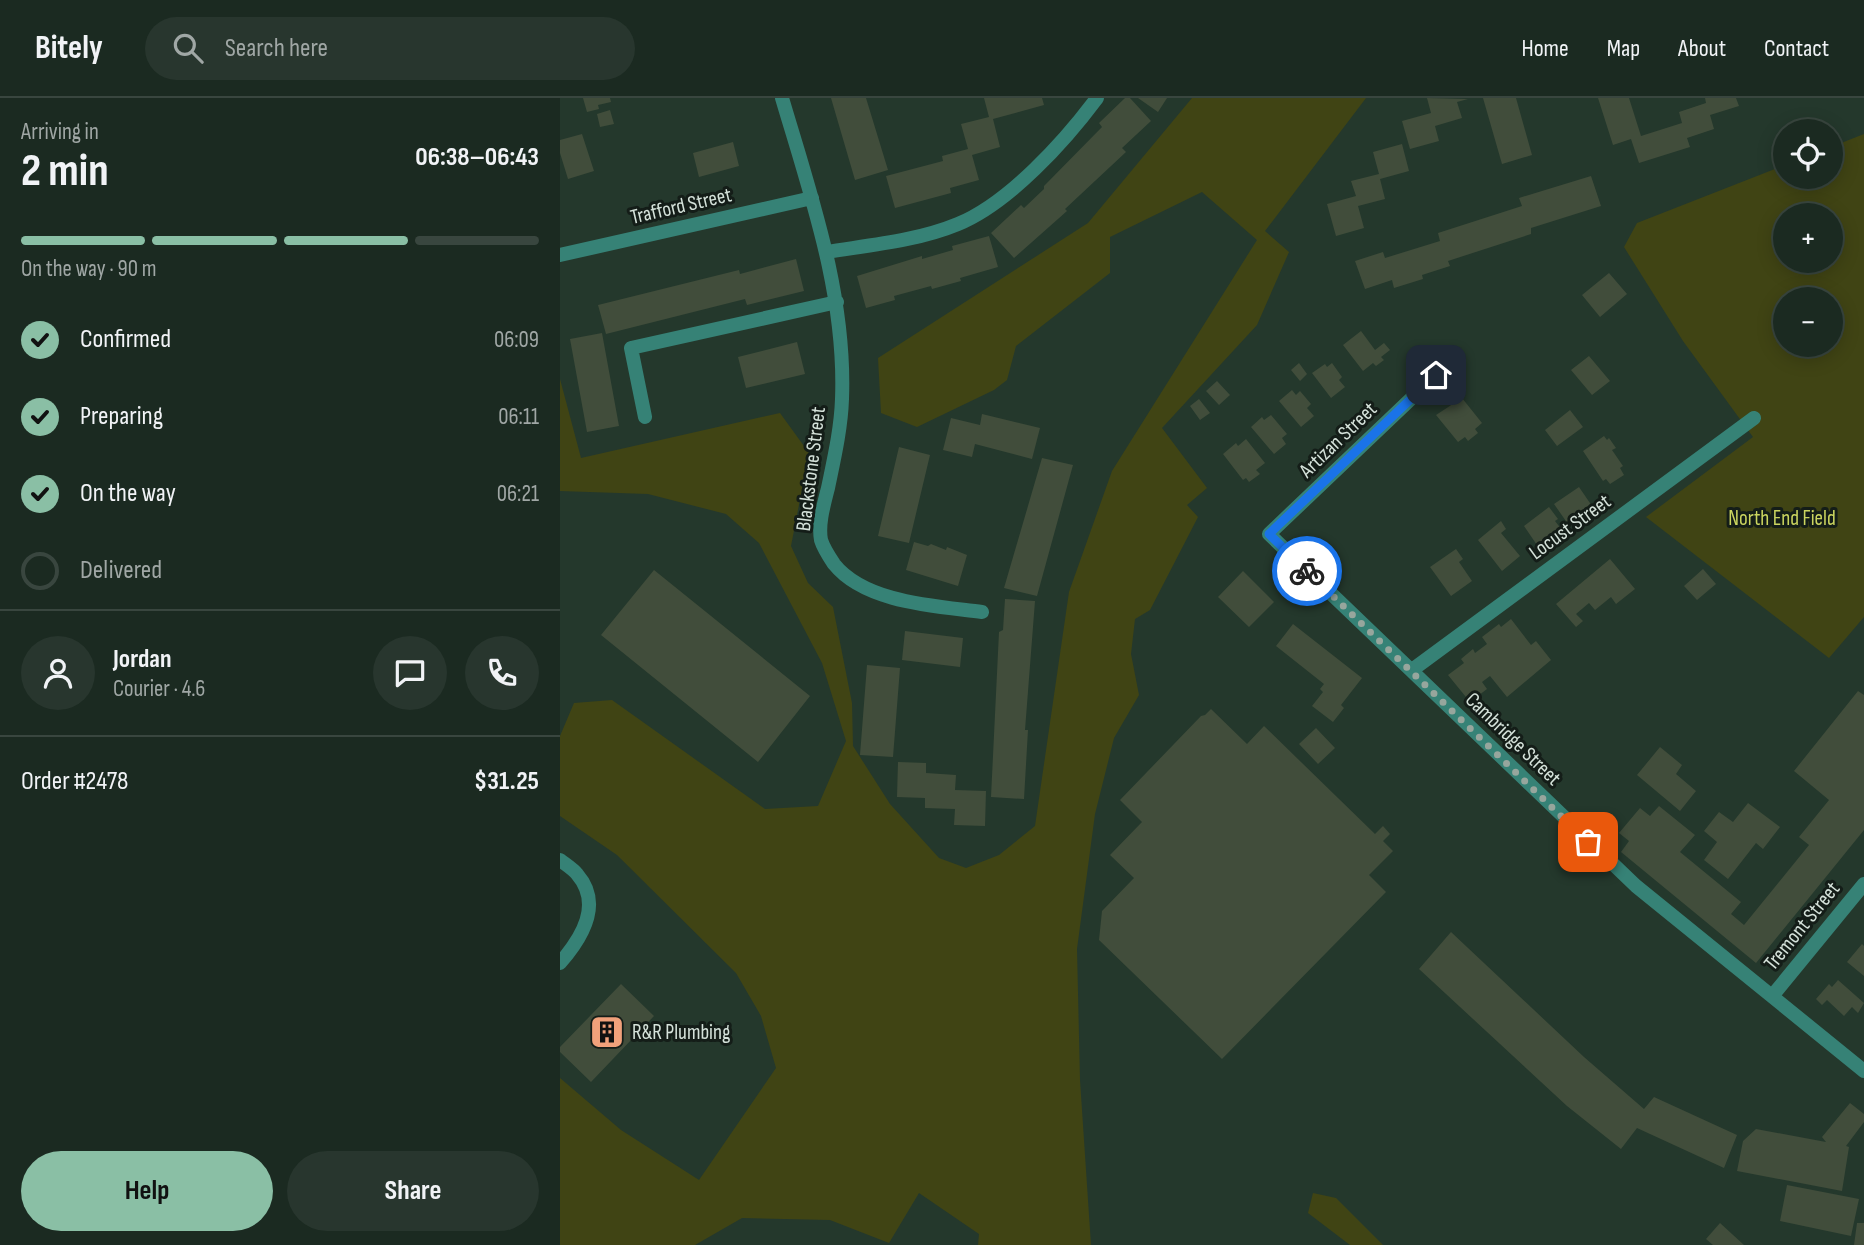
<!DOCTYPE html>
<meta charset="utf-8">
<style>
body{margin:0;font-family:"Sofia Sans Condensed",sans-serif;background:#28362e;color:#f1f3f6;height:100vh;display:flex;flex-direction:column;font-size:26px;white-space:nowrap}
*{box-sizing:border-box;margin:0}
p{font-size:23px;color:#a0a7a5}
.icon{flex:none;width:38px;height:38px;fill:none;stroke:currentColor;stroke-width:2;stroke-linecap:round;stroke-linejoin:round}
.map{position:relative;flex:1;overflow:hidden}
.details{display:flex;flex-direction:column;background:#1b2a21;width:560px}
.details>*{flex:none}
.fabs{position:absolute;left:1213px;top:21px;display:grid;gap:14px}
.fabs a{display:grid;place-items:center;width:70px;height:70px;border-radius:50%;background:#1b2a21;box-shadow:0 4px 18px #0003,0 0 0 2px #39463f;font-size:35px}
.pin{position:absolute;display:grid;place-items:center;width:60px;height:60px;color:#fff;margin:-30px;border-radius:14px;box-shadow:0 4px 10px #0006}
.courier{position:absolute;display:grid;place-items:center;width:70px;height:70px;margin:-35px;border:5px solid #1a73e8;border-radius:50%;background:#fff;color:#222;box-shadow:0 2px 9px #0007}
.head em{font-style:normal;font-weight:700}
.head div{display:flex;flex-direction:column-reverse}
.head{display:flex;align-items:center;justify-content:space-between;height:119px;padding:0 21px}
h1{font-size:46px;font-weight:700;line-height:52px}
.bar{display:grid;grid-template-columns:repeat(4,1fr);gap:10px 7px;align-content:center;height:84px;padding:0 21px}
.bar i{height:9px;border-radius:5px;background:#39463f}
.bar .selected{background:#8abfa5}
.bar p{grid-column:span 4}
.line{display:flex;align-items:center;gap:18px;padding:0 21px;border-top:2px solid #39463f}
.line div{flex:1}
.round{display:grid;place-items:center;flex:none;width:74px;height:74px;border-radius:37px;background:#28362e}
ol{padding:0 21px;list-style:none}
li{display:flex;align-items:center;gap:21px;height:77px}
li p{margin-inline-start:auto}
li .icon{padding:7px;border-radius:50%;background:#8abfa5;color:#111;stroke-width:4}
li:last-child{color:#a0a7a5}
li i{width:38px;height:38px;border:4px solid #39463f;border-radius:50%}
.action{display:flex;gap:14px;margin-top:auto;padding:14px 21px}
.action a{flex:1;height:80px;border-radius:42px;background:#8abfa5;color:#111;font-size:28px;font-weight:700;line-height:80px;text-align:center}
.action a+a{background:#28362e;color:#f1f3f6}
header{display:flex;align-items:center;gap:42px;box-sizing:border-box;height:98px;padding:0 35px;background:#1b2a21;border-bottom:2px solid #39463f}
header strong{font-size:33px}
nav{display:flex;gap:38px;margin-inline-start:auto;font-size:24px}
.search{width:490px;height:63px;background:#28362e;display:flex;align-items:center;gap:18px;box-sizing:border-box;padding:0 24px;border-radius:38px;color:#a0a7a5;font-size:26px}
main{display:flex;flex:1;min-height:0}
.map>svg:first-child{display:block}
</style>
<header>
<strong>Bitely</strong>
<div class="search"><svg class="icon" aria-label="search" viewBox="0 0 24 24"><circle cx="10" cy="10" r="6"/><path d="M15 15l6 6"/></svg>Search here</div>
<nav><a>Home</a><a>Map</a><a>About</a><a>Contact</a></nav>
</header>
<main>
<section class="details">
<div class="head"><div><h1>2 min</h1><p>Arriving in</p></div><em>06:38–06:43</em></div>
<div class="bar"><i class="selected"></i><i class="selected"></i><i class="selected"></i><i></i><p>On the way · 90 m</p></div>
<ol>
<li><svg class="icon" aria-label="check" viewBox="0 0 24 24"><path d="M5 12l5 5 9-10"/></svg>Confirmed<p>06:09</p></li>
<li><svg class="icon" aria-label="check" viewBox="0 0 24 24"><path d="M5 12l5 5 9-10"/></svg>Preparing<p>06:11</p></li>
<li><svg class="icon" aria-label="check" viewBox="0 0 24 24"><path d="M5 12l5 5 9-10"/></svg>On the way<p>06:21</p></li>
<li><i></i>Delivered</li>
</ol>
<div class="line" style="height:126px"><a class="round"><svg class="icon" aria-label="person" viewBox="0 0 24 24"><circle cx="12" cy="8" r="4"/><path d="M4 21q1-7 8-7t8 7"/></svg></a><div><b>Jordan</b><p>Courier · 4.6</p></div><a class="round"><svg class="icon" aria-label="chat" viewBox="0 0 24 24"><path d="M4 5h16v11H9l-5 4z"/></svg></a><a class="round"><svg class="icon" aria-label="phone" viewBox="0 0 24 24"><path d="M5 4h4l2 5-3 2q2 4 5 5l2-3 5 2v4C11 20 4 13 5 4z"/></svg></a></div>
<div class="line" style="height:91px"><div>Order #2478</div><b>$31.25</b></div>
<div class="action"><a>Help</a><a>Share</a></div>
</section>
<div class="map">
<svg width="1304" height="1147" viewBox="0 0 1304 1147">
<rect width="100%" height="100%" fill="#24382c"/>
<path fill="#404414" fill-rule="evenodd" d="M 632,0 L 806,0 L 705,133 L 729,154 L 697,227 L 602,330 L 647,390 L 627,407 L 638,419 L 590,512 L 575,521 L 571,556 L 579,597 L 554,640 L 535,716 L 517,851 L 520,982 L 531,1147 L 418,1147 L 419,1136 L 359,1095 L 329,1145 L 270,1122 L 182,1120 L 135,1147 L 0,1147 L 0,980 L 61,1032 L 139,1082 L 216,970 L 201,918 L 176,875 L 57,757 L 0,718 L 0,638 L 14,605 L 52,602 L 205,711 L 258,708 L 286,643 L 262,565 L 199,445 L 166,416 L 88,396 L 0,393 L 0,281 L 21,360 L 220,315 L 249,355 L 231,448 L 248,485 L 273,509 L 292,605 L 293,648 L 330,706 L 379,760 L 406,770 L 439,757 L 475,728 L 509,494 L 552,373 L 697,142 L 642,94 L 550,139 L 550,175 L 456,248 L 447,282 L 434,292 L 357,329 L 321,315 L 318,260 L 528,125 Z
M 1304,36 L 1304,519 L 1269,560 L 1086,419 L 1193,339 L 1123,243 L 1064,149 L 1077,125 L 1225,67 L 1225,79 L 1270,79 L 1271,49 ZM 1225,117 L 1270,117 L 1270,163 L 1225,163 ZM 1225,201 L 1270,201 L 1270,247 L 1225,247 Z
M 753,1095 L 776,1100 L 823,1147 L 790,1147 L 748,1115 Z"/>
<path fill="#414d3b" d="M 23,0 L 50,0 L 51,4 L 38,7 L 39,11 L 27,14 Z
M 271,0 L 306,0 L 328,72 L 295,82 Z
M 424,0 L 482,0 L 484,7 L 433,21 L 440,49 L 412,57 L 419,82 L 390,90 L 391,95 L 335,110 L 326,78 L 383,63 L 382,58 L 408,51 L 401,26 L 429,19 Z
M 565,0 L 570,0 L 591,23 L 562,50 L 566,54 L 505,111 L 507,113 L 454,160 L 431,135 L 461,107 L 464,110 L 484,91 L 484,88 L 542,29 L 539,25 Z
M 578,0 L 607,0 L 598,14 Z
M 867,0 L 908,1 L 897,4 L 902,20 L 875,28 L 879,43 L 850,51 L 842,23 L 871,15 Z
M 923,0 L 956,0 L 972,57 L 942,66 Z
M 1038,0 L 1069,0 L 1081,38 L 1122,25 L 1119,14 L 1146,5 L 1145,0 L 1176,0 L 1179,8 L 1150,17 L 1154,31 L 1127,40 L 1130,49 L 1079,65 L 1071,41 L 1053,47 Z
M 50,12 L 54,26 L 40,29 L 37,16 Z
M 22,36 L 34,73 L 8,81 L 0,55 L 0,42 Z
M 173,44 L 179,68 L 139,79 L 133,55 Z
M 842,46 L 849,73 L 820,81 L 825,101 L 798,108 L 804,130 L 776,138 L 767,106 L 796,98 L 791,83 L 819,76 L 813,54 Z
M 1031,78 L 1041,108 L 971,130 L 971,136 L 888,163 L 890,168 L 862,177 L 863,181 L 834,190 L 832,182 L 805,191 L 795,163 L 823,154 L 825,160 L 880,143 L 878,135 L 962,108 L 959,100 Z
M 429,138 L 438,169 L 400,180 L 401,183 L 372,191 L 371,188 L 334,198 L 335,202 L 306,210 L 297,178 L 362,158 L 362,161 L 393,152 L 392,148 Z
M 236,161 L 244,193 L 187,207 L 185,201 L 46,236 L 38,207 L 179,172 L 180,176 Z
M 1049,175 L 1067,196 L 1040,219 L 1022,197 Z
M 801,233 L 815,252 L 824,245 L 830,252 L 821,259 L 824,262 L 816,268 L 813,265 L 803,273 L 783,247 Z
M 42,235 L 59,328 L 27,334 L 10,241 Z
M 237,244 L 245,276 L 186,290 L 178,259 Z
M 1029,258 L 1050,283 L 1032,297 L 1011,272 Z
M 739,265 L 747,276 L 740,283 L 731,272 Z
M 772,265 L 782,279 L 779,282 L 785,289 L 771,300 L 752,275 L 765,266 L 767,269 Z
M 657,283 L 670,297 L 659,307 L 646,293 Z
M 732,292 L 736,297 L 740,293 L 751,306 L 747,310 L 754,318 L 741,329 L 719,303 Z
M 902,300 L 922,325 L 915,331 L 918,335 L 908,343 L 905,339 L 898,344 L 876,317 Z
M 639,301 L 650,315 L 640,322 L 630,308 Z
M 1010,312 L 1023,329 L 997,348 L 985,332 Z
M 422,316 L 480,330 L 472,361 L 415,346 L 412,359 L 383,352 L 391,320 L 420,327 Z
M 711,317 L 727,336 L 722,340 L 726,346 L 714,356 L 691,329 L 702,319 L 704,322 Z
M 1044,338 L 1047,342 L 1049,340 L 1056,350 L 1052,352 L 1063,368 L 1060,370 L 1064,377 L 1050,386 L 1046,381 L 1043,383 L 1023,353 Z
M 686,341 L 705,365 L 696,372 L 700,376 L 689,384 L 686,380 L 683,382 L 663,356 L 676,345 L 678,348 Z
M 339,349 L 370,357 L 349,445 L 318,438 Z
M 482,360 L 513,367 L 477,498 L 444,490 Z
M 1019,389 L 1032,408 L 1025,413 L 1028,417 L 1017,424 L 1015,421 L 1008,426 L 994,406 Z
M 989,409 L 998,421 L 995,423 L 1002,432 L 995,437 L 997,440 L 987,447 L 985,444 L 979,450 L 964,428 Z
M 941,423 L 946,431 L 941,435 L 960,458 L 942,473 L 918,442 Z
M 354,444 L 368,448 L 371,446 L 386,452 L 387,449 L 407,457 L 398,488 L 346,472 Z
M 896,451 L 903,461 L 899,464 L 912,483 L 891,498 L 870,469 Z
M 1050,461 L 1075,491 L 1056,506 L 1051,499 L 1035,512 L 1029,505 L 1016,516 L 1023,523 L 1016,529 L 996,506 Z
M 1143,471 L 1156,486 L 1137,502 L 1124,488 Z
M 94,472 L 250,598 L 198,664 L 41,537 Z
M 683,473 L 714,504 L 689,529 L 658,499 Z
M 445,501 L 475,503 L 465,632 L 468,632 L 464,701 L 431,699 L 439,534 L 443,532 Z
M 951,521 L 971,547 L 976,543 L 991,562 L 947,599 L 930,578 L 922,584 L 927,591 L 910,604 L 888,577 L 904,565 L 901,561 L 913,551 L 915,555 L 927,546 L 922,539 L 939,526 L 941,529 Z
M 733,526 L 802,580 L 781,607 L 784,610 L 773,624 L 752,608 L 763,594 L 760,591 L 764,586 L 716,548 Z
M 345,533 L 403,540 L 400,569 L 342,562 Z
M 307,567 L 340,570 L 333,659 L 300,657 Z
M 1298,593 L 1304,597 L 1304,732 L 1196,865 L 1061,754 L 1069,743 L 1059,735 L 1080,710 L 1090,718 L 1099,708 L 1135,737 L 1120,754 L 1181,804 L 1171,816 L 1184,827 L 1249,747 L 1239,739 L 1269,702 L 1234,673 Z
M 651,611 L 687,646 L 704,628 L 815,736 L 823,728 L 830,736 L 823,743 L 833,753 L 809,777 L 826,794 L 662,961 L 539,842 L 542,813 L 574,780 L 550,757 L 582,724 L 560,702 L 641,618 L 645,617 Z
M 756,630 L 775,650 L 758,666 L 739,646 Z
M 1100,649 L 1122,667 L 1116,676 L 1136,693 L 1120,713 L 1077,677 Z
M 338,664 L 366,665 L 366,675 L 396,677 L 395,692 L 426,693 L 425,728 L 394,727 L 395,711 L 365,710 L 365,700 L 337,699 Z
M 1188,705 L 1220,729 L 1203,751 L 1196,745 L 1168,781 L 1144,762 L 1157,744 L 1144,733 L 1159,714 L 1173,724 Z
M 891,834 L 1024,959 L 1084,1011 L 1094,999 L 1177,1037 L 1164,1070 L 1077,1030 L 1061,1051 L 1007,1008 L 859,871 Z
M 1302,846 L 1304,848 L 1304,878 L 1287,864 Z
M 1278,882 L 1304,905 L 1298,915 L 1292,909 L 1284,918 L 1267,902 L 1262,907 L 1256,901 L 1269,886 L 1272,889 Z
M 61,886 L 94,918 L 31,984 L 0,954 L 0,949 Z
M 1290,1005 L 1304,1016 L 1304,1024 L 1286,1048 L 1289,1049 L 1282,1093 L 1177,1073 L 1183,1043 L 1196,1031 L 1266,1044 L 1262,1039 Z
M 1227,1087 L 1299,1101 L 1291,1138 L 1220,1123 Z
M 1160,1125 L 1184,1147 L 1153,1147 L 1146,1141 Z
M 1297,1125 L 1304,1125 L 1304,1147 L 1294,1147 Z"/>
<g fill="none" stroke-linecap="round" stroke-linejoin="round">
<path stroke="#368276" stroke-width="14" d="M 222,0 C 251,98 286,197 282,301 C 281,331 274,361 268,390 C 264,406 258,426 261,442 C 263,449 270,460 274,466 C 305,505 376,508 422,514
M 266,154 C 310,147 357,143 398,126 C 449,105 505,43 537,0
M 0,157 L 252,100
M 876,277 L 709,436 L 1076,788 L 1304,973
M 85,319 L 71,250 L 277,204
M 852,572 L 1194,320
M 0,762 C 5,766 13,771 17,776 C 43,806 22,840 0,865
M 1213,897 L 1304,786"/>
</g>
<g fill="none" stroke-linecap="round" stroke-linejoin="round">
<path stroke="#97a69d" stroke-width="7" stroke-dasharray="0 12.6" d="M 747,473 L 1028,744"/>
<path stroke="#1a73e8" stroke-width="9" d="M 747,473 L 709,436 L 876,277"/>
</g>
<defs>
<g id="building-square" transform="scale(1.75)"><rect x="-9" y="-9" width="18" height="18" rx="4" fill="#f1a17b" stroke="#141d18"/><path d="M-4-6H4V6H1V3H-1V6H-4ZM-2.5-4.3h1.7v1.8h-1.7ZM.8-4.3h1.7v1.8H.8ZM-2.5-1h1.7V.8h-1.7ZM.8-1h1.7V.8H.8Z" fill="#111"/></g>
</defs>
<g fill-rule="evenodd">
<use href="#building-square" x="47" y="934"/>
</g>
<g text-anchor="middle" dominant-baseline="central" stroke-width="6" stroke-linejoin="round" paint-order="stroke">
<g font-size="21" fill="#d5e2da" stroke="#141d18">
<text transform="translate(121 108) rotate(-13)">Trafford Street</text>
<text transform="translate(778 342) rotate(-44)">Artizan Street</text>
<text transform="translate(251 371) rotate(-83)">Blackstone Street</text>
<text transform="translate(1010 429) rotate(-36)">Locust Street</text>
<text transform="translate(953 641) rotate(44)">Cambridge Street</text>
<text transform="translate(1242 828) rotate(-51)">Tremont Street</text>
</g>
<g font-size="21" fill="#cbd55f" stroke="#141d18">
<text x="1222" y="420">North End Field</text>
</g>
<g font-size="21" fill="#d5e2da" stroke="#141d18" text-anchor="start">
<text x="72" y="934">R&amp;R Plumbing</text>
</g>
</g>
</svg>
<div class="fabs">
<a><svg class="icon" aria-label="locate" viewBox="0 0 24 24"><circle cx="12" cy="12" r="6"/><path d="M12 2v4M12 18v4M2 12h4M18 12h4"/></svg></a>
<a>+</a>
<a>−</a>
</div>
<div class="pin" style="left:1028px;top:744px;background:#ea580c"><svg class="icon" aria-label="bag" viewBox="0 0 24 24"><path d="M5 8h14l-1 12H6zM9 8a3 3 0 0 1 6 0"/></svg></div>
<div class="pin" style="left:876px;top:277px;background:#1f2937"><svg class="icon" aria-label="home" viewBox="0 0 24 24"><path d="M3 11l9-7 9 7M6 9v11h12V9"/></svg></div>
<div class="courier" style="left:747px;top:473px"><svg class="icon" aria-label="bike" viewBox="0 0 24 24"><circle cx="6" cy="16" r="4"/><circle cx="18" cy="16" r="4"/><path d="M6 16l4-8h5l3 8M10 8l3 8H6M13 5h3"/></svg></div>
</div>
</main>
